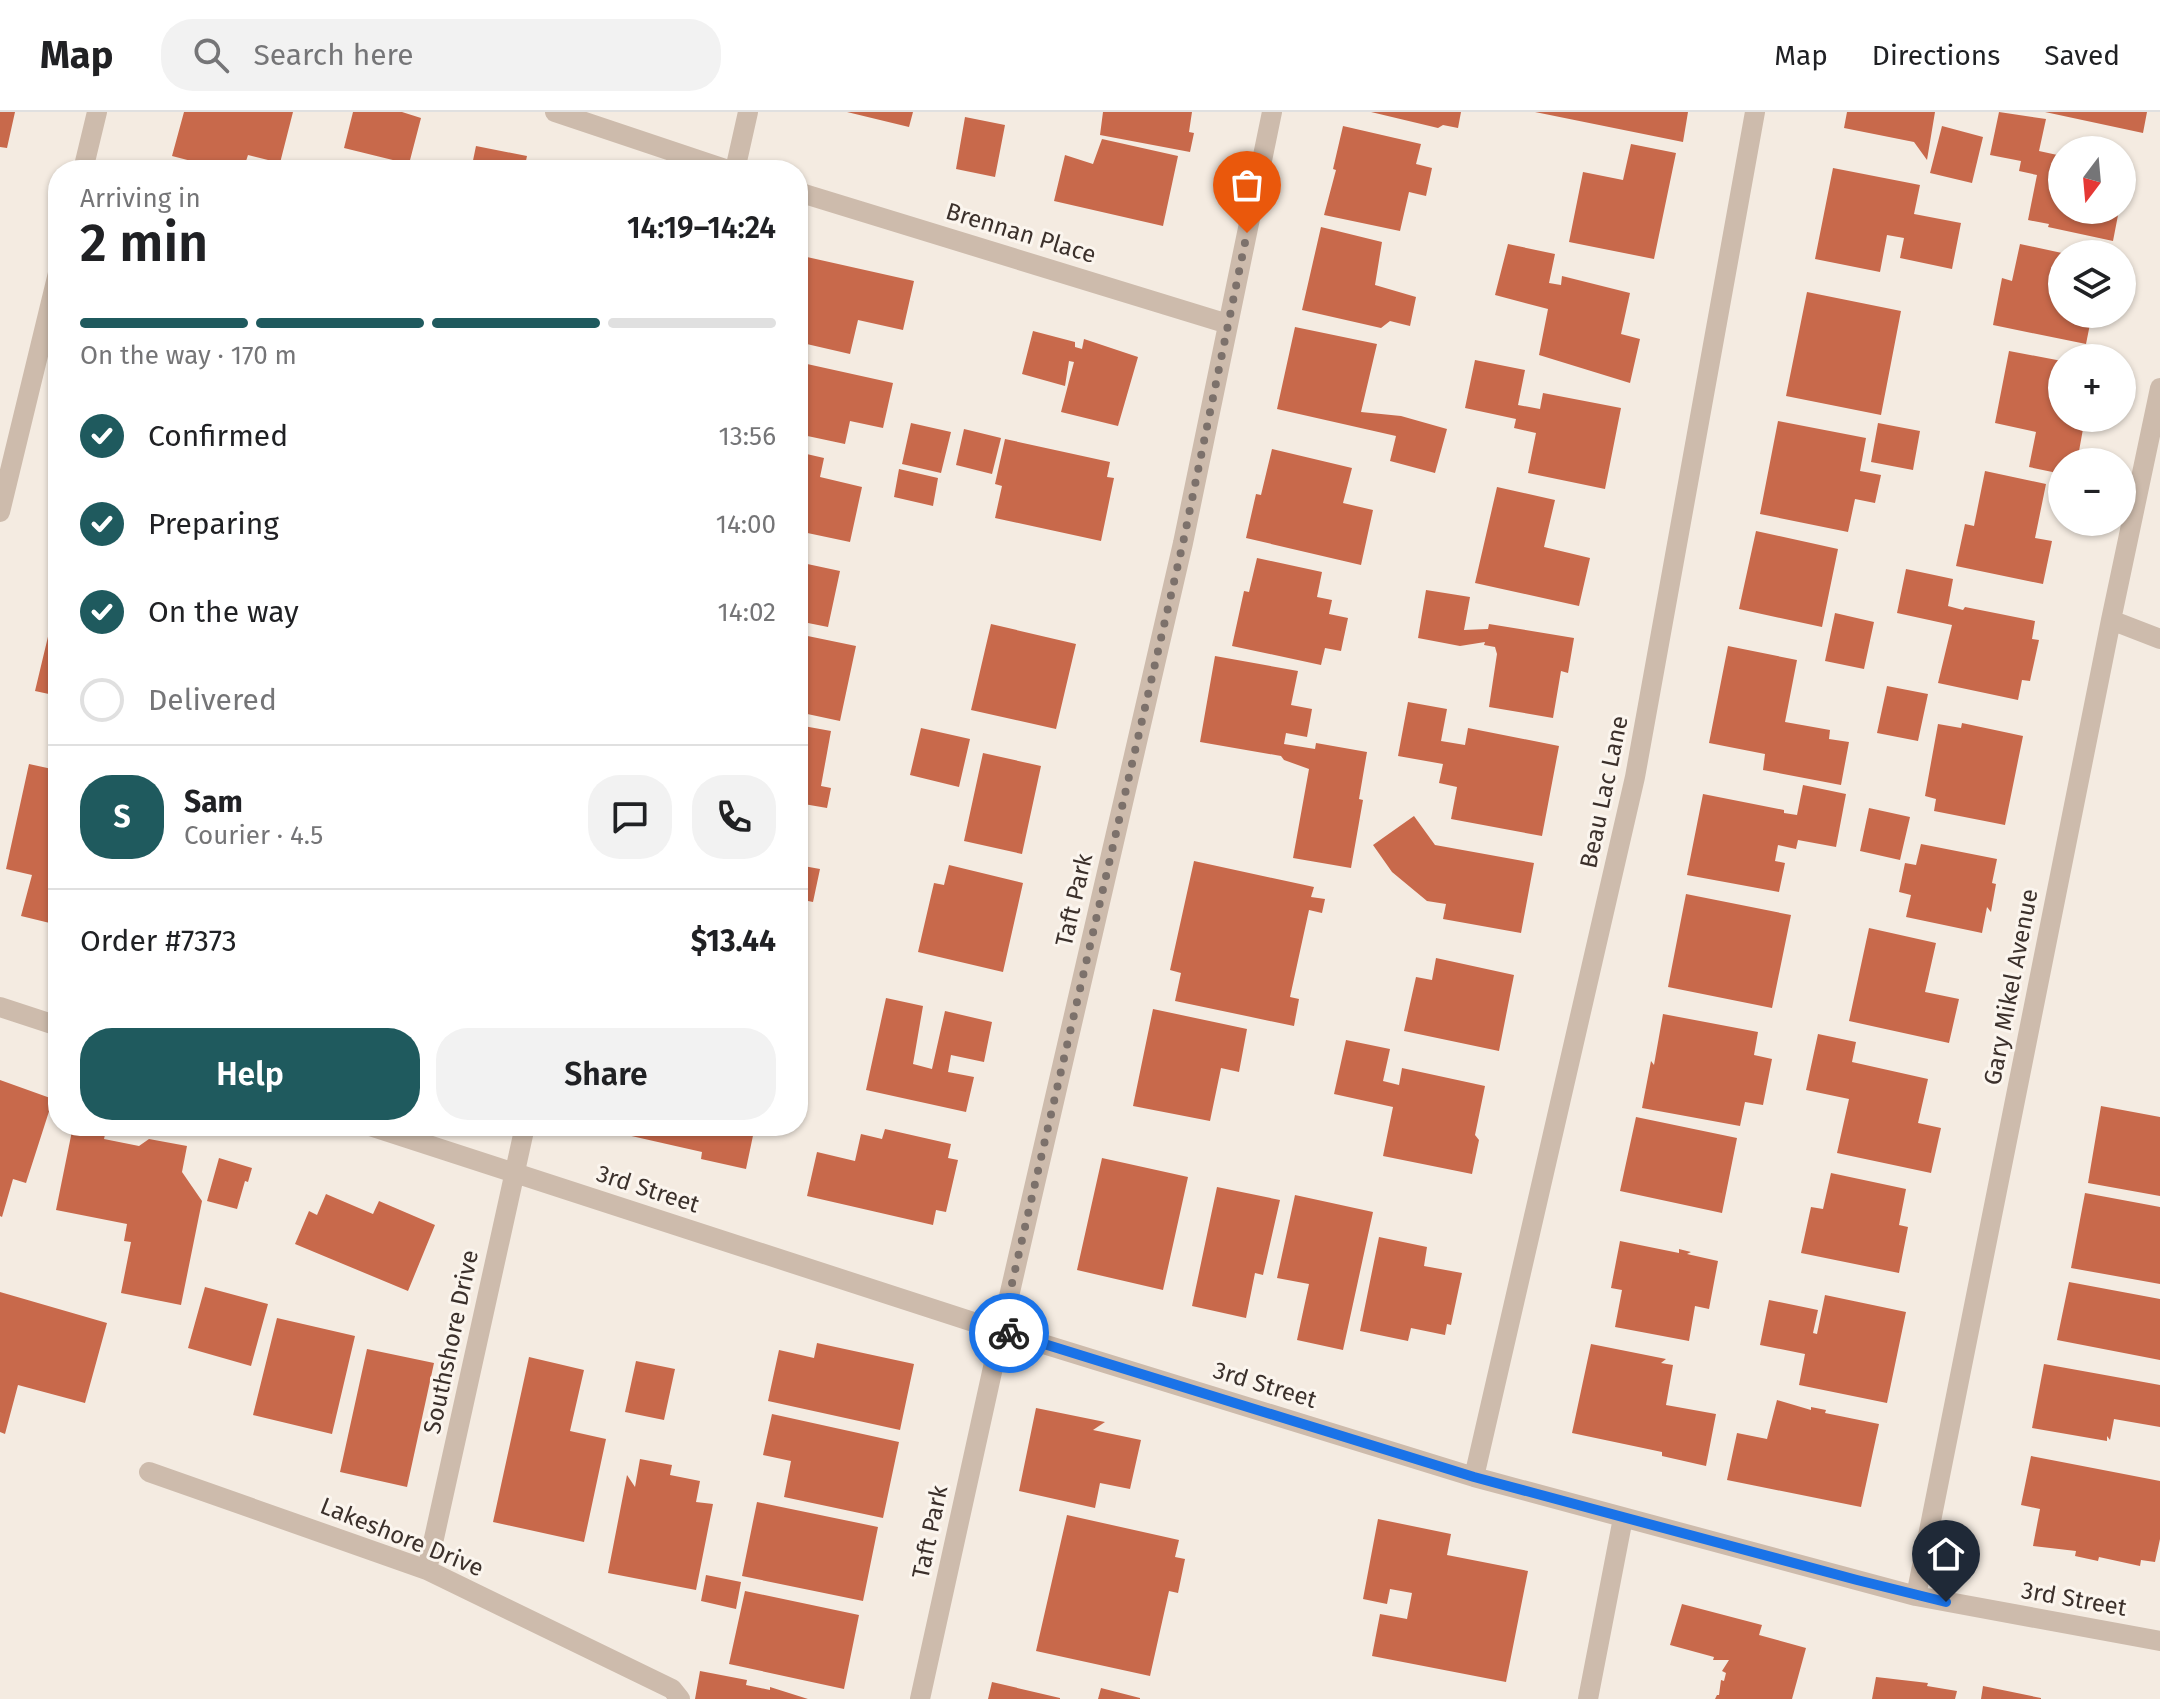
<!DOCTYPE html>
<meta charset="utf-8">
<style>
body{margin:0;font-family:"Fira Sans",sans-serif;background:#f2f2f2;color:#202124;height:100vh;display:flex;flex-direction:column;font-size:30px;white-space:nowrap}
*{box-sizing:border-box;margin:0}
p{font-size:26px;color:#757577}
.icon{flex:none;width:44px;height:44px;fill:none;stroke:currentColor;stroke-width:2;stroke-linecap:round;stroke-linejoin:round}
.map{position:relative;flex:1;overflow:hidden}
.sheet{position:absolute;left:48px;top:48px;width:760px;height:976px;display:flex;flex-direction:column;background:#fff;border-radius:32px;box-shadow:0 2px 6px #0004}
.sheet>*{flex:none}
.needle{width:52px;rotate:196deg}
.fabs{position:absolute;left:2048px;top:24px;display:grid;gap:16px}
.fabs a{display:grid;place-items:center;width:88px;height:88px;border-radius:50%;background:#fff;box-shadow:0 2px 6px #0004;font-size:40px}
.pin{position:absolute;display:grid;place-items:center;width:68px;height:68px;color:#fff;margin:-82px -34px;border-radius:50% 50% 50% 0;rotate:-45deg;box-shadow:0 0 8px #0007}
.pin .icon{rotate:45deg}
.courier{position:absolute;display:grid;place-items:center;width:80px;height:80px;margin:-40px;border:6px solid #1a73e8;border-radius:50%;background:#fff;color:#222;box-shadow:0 2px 10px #0007}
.summary em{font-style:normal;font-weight:600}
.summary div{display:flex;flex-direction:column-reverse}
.summary{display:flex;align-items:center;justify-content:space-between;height:136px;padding:0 32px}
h1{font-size:52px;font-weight:600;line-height:60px}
.bar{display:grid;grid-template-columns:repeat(4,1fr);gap:12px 8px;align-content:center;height:96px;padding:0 32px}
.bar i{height:10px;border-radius:6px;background:#e0e0e0}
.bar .current{background:#1f5a5e}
.bar p{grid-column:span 4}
.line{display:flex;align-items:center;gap:20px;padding:0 32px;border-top:2px solid #e0e0e0}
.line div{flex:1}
.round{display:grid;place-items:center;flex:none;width:84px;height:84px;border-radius:32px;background:#f2f2f2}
ol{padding:0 32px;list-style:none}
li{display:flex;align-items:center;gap:24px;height:88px}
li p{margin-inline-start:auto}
li .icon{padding:8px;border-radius:50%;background:#1f5a5e;color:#fff;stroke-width:4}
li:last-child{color:#757577}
li i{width:44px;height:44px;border:4px solid #e0e0e0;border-radius:50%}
.primary-button{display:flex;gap:16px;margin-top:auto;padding:16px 32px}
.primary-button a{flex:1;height:92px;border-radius:32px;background:#1f5a5e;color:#fff;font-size:32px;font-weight:600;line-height:92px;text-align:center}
.primary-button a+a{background:#f2f2f2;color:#202124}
header{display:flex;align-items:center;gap:48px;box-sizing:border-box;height:112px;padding:0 40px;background:#fff;border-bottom:2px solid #e0e0e0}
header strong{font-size:38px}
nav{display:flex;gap:44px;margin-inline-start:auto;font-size:28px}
.search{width:560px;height:72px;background:#f2f2f2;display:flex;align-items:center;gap:20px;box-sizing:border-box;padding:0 28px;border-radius:32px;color:#757577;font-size:30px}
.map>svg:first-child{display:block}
</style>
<header>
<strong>Map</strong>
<div class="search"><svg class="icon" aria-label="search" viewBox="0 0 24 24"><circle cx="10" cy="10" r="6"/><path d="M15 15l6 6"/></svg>Search here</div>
<nav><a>Map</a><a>Directions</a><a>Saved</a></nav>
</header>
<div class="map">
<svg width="2160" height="1587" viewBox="0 0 2160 1587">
<rect width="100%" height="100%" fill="#f4ebe1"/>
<path fill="#c8694b" d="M 0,0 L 15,0 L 7,36 L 0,35 Z
M 184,0 L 293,0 L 280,51 L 248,43 L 243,58 L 226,58 L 172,44 Z
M 353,0 L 402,0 L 421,6 L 409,52 L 344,36 Z
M 847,0 L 913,0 L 909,15 Z
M 1103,0 L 1192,0 L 1189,20 L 1194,21 L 1190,40 L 1100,23 Z
M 1371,0 L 1461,0 L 1458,16 L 1443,13 L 1438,16 Z
M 1535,0 L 1688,0 L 1683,30 Z
M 1847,0 L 1935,0 L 1927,48 L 1914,30 L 1844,16 Z
M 1999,0 L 2046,7 L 2039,39 L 2062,44 L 2062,98 L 2119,98 L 2113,129 L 2048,115 L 2049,112 L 2028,108 L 2037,63 L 2019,59 L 2021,49 L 1990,43 Z
M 2045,0 L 2147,0 L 2143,21 Z
M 965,5 L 1005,13 L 995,65 L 956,57 Z
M 1343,14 L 1421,32 L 1416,52 L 1432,56 L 1426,84 L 1409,80 L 1400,119 L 1324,103 L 1336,58 L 1333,57 Z
M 1942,14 L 1983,25 L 1972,71 L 1930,61 Z
M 1102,27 L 1178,44 L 1163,114 L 1054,89 L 1065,43 L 1093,52 Z
M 1631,32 L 1676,41 L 1654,147 L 1569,130 L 1583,60 L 1623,68 Z
M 476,34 L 527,44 L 524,58 L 471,58 Z
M 1833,56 L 1920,73 L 1914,102 L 1961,111 L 1952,157 L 1900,146 L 1904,126 L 1887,123 L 1880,160 L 1815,147 Z
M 1321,115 L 1382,130 L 1375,173 L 1416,185 L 1410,214 L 1390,209 L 1381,216 L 1302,198 Z
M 1508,132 L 1555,142 L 1549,171 L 1561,173 L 1562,164 L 1630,181 L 1621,222 L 1640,227 L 1630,271 L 1539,243 L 1548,197 L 1495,183 Z
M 2020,132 L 2062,141 L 2062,202 L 2092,202 L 2086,232 L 1993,213 L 2002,166 L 2012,169 Z
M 798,143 L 914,169 L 903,218 L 858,208 L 850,242 L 798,230 Z
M 1807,180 L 1901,199 L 1881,303 L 1786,284 Z
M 1295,215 L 1377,232 L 1361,300 L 1401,304 L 1447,317 L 1435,361 L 1390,349 L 1396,324 L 1277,297 Z
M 1033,219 L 1075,230 L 1075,235 L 1082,237 L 1084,227 L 1138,245 L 1118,314 L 1061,300 L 1074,250 L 1069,249 L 1065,274 L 1022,262 Z
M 2009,239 L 2062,249 L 2062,306 L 2085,306 L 2077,350 L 2062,350 L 2062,362 L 2029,355 L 2036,320 L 1995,311 Z
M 1475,248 L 1525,258 L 1518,293 L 1540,297 L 1543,281 L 1621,296 L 1605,377 L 1528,361 L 1536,321 L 1514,316 L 1516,307 L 1465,296 Z
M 798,250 L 893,271 L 883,316 L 850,309 L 845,332 L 798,322 Z
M 1778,309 L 1866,326 L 1860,359 L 1881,363 L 1875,391 L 1855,387 L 1848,420 L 1760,402 Z
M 911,311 L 951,320 L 941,361 L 902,352 Z
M 1878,311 L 1920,319 L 1913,358 L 1871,350 Z
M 964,317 L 1001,326 L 992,362 L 956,353 Z
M 1005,327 L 1110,350 L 1107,365 L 1114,366 L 1101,429 L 995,406 L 1002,374 L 995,372 Z
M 1272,337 L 1352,356 L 1343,391 L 1373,398 L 1361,453 L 1246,426 L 1256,382 L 1261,383 Z
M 798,340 L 824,346 L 820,365 L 862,375 L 850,430 L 798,419 Z
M 899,357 L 938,366 L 933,394 L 894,385 Z
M 1985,359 L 2046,372 L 2035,426 L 2052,429 L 2043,472 L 1956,454 L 1965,412 L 1974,414 Z
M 1497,375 L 1555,388 L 1544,435 L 1590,446 L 1579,494 L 1475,471 Z
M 1756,419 L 1838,437 L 1822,515 L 1739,497 Z
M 1257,446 L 1322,460 L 1317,485 L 1332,488 L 1329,502 L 1348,506 L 1341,539 L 1325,536 L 1321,553 L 1232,534 L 1244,479 L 1249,480 Z
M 798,450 L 840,459 L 828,515 L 798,509 Z
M 1906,457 L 1953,467 L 1948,494 L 1963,498 L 1965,495 L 2035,509 L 2032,527 L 2039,528 L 2030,569 L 2022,568 L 2018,588 L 1938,571 L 1952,513 L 1897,501 Z
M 1426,478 L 1470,485 L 1464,518 L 1488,517 L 1489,512 L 1574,526 L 1568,561 L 1561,559 L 1553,606 L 1489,595 L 1497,542 L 1495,535 L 1484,533 L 1485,530 L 1460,534 L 1418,526 Z
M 57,487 L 58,487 L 58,584 L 35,579 Z
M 1835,501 L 1874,510 L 1864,557 L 1825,549 Z
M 991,512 L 1076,532 L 1056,617 L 971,598 Z
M 798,522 L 856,534 L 840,609 L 798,600 Z
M 1728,534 L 1797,548 L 1785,610 L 1830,618 L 1829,627 L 1849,630 L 1841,673 L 1763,658 L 1765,642 L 1709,631 Z
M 1215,544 L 1298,559 L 1291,593 L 1312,597 L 1307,625 L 1286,621 L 1284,632 L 1315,637 L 1316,631 L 1367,640 L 1359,687 L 1363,688 L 1351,756 L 1293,746 L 1309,657 L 1284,648 L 1281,644 L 1200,630 Z
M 1887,574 L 1928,582 L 1918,629 L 1877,621 Z
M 1408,590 L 1447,597 L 1441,629 L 1465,633 L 1468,616 L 1559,634 L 1542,724 L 1451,707 L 1457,675 L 1439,671 L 1443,652 L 1398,644 Z
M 1962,611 L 2023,624 L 2005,713 L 1934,699 L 1936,687 L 1925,684 L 1938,612 L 1961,616 Z
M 798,613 L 831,619 L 821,674 L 831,676 L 827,696 L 798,691 Z
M 921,616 L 970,627 L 959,675 L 910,663 Z
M 57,635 L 58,635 L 58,813 L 21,804 L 32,763 L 6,757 L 29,652 L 52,657 Z
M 983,641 L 1041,654 L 1022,742 L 964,729 Z
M 1803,673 L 1846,682 L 1836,735 L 1798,728 L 1796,737 L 1778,733 L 1775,749 L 1785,751 L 1779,780 L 1687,763 L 1703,682 L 1784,698 L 1784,701 L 1797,703 Z
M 1869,696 L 1910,705 L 1900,748 L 1860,739 Z
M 1414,704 L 1435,733 L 1534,751 L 1521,821 L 1443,807 L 1446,792 L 1427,789 L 1392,760 L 1373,733 Z
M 1921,732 L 1997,747 L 1992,771 L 1996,772 L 1991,800 L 1987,795 L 1982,821 L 1906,805 L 1911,783 L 1899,780 L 1905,751 L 1916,753 Z
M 1194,749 L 1314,775 L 1311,785 L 1325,787 L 1322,801 L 1309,798 L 1290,885 L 1299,887 L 1294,914 L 1175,889 L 1181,861 L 1170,858 Z
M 798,753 L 820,757 L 813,790 L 798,787 Z
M 949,753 L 1023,771 L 1003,860 L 918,840 L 934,771 L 944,773 Z
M 1686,782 L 1791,803 L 1772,896 L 1668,875 Z
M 1869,816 L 1936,831 L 1925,880 L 1959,887 L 1949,931 L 1849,909 Z
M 1436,846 L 1514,863 L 1499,939 L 1404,919 L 1416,865 L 1432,868 Z
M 886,886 L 923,894 L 913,952 L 932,957 L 945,899 L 992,910 L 984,950 L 951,943 L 948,960 L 974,965 L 966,1000 L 866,978 Z
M 1153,897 L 1247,917 L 1239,960 L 1221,956 L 1210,1009 L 1133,994 Z
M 1663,902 L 1758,920 L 1754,943 L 1772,947 L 1763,993 L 1745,990 L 1740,1014 L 1642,996 L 1651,949 L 1654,953 Z
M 1818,922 L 1856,930 L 1852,950 L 1928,967 L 1918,1011 L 1941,1016 L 1931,1061 L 1837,1041 L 1849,987 L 1806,978 Z
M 1346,928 L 1390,937 L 1383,969 L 1399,973 L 1402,956 L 1485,974 L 1475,1023 L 1479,1028 L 1472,1062 L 1383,1044 L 1393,995 L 1334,982 Z
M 0,968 L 53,987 L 26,1071 L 13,1067 L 2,1105 L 0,1104 Z
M 2101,994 L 2160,1005 L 2160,1084 L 2088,1071 Z
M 1636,1005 L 1737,1026 L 1722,1101 L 1620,1079 Z
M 73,1014 L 107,1014 L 104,1027 L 139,1034 L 149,1027 L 187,1034 L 182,1060 L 202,1089 L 181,1193 L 121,1181 L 131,1130 L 124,1129 L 127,1112 L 56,1098 Z
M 629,1014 L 755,1014 L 746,1057 L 701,1047 L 702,1040 L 627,1023 Z
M 885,1017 L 951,1032 L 948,1046 L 958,1048 L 946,1100 L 936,1098 L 933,1113 L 807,1084 L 817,1040 L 855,1049 L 861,1022 L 882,1027 Z
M 219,1046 L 252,1056 L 248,1070 L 245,1069 L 237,1097 L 207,1089 Z
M 1102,1046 L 1188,1065 L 1163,1178 L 1077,1158 Z
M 1831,1061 L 1906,1077 L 1899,1113 L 1908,1115 L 1899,1161 L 1801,1141 L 1811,1095 L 1823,1097 Z
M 1217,1075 L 1280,1088 L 1263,1163 L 1255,1161 L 1246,1206 L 1192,1194 Z
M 2085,1081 L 2160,1095 L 2160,1172 L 2071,1156 Z
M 326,1082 L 373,1102 L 379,1089 L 435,1113 L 408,1179 L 295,1132 L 309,1099 L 317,1103 Z
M 1295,1083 L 1373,1100 L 1343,1238 L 1297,1228 L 1309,1172 L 1277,1166 Z
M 1379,1125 L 1427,1135 L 1424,1154 L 1462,1161 L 1451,1213 L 1447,1212 L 1445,1223 L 1411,1216 L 1408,1229 L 1360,1219 Z
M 1620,1129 L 1679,1141 L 1679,1137 L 1691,1140 L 1687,1142 L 1718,1149 L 1709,1197 L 1695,1194 L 1689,1229 L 1615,1215 L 1622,1178 L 1611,1176 Z
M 2069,1170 L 2160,1187 L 2160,1248 L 2057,1228 Z
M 205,1175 L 268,1192 L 251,1254 L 188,1236 Z
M 0,1180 L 107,1211 L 85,1291 L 18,1273 L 5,1322 L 0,1320 Z
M 1825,1183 L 1906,1200 L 1887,1291 L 1799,1273 L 1805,1242 L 1760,1233 L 1769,1188 L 1818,1198 L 1813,1221 L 1817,1222 Z
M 277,1206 L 355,1224 L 332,1322 L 253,1303 Z
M 817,1231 L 914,1252 L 900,1318 L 768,1289 L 779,1238 L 814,1246 Z
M 1591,1232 L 1666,1247 L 1661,1251 L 1673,1253 L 1666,1293 L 1716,1302 L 1706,1354 L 1662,1344 L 1662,1340 L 1572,1321 Z
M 367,1237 L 434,1251 L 407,1375 L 340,1360 Z
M 529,1245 L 584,1258 L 570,1319 L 606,1327 L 584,1430 L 493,1410 Z
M 636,1249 L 675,1257 L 664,1308 L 625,1300 Z
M 2044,1252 L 2160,1273 L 2160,1315 L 2114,1307 L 2110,1328 L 2107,1324 L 2107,1329 L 2032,1316 Z
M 1777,1288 L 1811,1298 L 1811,1295 L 1826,1298 L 1825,1301 L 1879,1312 L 1861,1395 L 1727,1368 L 1737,1321 L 1767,1327 Z
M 1036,1296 L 1105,1310 L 1093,1318 L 1141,1328 L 1130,1377 L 1100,1371 L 1095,1396 L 1019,1379 Z
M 772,1302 L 899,1330 L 883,1406 L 784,1385 L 791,1349 L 763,1343 Z
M 2031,1344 L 2160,1369 L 2160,1427 L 2155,1450 L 2141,1448 L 2140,1454 L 2099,1445 L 2098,1449 L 2075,1444 L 2076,1439 L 2033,1434 L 2040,1397 L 2021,1393 Z
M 640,1347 L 672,1353 L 670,1363 L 700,1369 L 696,1390 L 713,1392 L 696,1478 L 608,1461 L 627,1363 L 635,1375 Z
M 757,1390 L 878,1415 L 863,1489 L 742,1464 Z
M 1067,1403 L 1179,1428 L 1175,1445 L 1185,1447 L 1178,1481 L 1169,1479 L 1150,1564 L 1036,1539 Z
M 1378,1407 L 1451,1422 L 1447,1443 L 1528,1459 L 1506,1570 L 1372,1544 L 1380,1502 L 1407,1507 L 1412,1481 L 1390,1477 L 1387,1492 L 1363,1487 Z
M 706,1463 L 741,1470 L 736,1497 L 701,1489 Z
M 745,1479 L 859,1503 L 844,1577 L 729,1552 Z
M 1682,1492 L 1762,1513 L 1759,1523 L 1806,1536 L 1792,1587 L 1715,1587 L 1717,1583 L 1719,1583 L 1721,1568 L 1724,1569 L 1726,1561 L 1722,1559 L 1729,1548 L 1713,1548 L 1714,1545 L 1670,1533 Z
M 700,1559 L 747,1568 L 746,1573 L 770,1578 L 770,1575 L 808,1587 L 695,1587 Z
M 1876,1565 L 1928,1571 L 1927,1574 L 1957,1579 L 1955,1587 L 1872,1587 Z
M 992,1570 L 1060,1586 L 1060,1587 L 988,1587 Z
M 1983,1574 L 2041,1586 L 2041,1587 L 1981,1587 Z
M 1101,1576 L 1140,1586 L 1140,1587 L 1098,1587 Z"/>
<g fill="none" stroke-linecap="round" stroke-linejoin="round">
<path stroke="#cdbbac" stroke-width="20" d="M 555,0 L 728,58
M 83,58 L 97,0
M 735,58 L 748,0
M 798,80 L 1228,212
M 0,400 L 58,161
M 2111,508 L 2160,527
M 0,895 L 58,914
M 370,1014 L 1001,1219 L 1474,1365 L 1916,1484 L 2160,1529
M 149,1360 L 427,1458 L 672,1577 L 680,1587
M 1474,1365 L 1635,665 L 1755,0
M 427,1458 L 525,1014
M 1916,1484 L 2111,508 L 2160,276
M 920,1587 L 1001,1219 L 1183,431 L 1272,0
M 1588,1587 L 1623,1406"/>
</g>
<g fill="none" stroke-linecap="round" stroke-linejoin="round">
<path stroke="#7c716b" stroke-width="8" stroke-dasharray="0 14.4" d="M 1009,1221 L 1001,1219 L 1183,431 L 1247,121"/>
<path stroke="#1a73e8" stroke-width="10" d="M 1009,1221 L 1474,1365 L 1857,1468 L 1946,1490"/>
</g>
<g text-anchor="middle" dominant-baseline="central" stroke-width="6" stroke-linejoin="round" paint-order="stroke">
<g font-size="24" fill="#3b302b" stroke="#fbf5ee">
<text transform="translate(1021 121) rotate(17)">Brennan Place</text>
<text transform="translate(1604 680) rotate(-78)">Beau Lac Lane</text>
<text transform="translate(1074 788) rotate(-77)">Taft Park</text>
<text transform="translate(2011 875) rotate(-79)">Gary Mikel Avenue</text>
<text transform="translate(648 1077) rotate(18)">3rd Street</text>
<text transform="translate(451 1230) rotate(-78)">Southshore Drive</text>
<text transform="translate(1265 1273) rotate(17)">3rd Street</text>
<text transform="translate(930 1420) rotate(-78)">Taft Park</text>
<text transform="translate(402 1425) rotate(22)">Lakeshore Drive</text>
<text transform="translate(2074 1487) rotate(10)">3rd Street</text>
</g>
</g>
</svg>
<div class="fabs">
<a><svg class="needle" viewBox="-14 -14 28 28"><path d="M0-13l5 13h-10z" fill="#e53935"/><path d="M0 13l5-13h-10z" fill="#757577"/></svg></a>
<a><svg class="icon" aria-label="layers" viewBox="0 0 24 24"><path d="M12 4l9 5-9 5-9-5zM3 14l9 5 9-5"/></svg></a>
<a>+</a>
<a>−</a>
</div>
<div class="pin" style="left:1247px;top:121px;background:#ea580c"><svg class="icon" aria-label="bag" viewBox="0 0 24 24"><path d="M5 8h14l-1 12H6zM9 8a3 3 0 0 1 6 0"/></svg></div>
<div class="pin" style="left:1946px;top:1490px;background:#1f2937"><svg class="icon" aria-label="home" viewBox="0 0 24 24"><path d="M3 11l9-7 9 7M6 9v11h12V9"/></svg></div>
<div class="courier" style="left:1009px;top:1221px"><svg class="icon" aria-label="bike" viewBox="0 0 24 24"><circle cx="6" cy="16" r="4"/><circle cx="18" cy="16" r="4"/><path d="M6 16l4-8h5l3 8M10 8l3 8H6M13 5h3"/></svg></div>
<section class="sheet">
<div class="summary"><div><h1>2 min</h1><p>Arriving in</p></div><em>14:19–14:24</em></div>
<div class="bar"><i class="current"></i><i class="current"></i><i class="current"></i><i></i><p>On the way · 170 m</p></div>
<ol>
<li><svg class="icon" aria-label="check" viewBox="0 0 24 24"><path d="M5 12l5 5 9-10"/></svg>Confirmed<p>13:56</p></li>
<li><svg class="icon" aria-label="check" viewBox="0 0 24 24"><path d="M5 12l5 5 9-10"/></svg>Preparing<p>14:00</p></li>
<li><svg class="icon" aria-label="check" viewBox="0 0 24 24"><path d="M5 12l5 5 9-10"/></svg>On the way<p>14:02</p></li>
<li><i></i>Delivered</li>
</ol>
<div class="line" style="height:144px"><b class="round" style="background:#1f5a5e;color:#fff">S</b><div><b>Sam</b><p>Courier · 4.5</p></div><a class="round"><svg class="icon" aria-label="chat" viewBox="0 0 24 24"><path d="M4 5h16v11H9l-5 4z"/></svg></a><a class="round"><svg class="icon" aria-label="phone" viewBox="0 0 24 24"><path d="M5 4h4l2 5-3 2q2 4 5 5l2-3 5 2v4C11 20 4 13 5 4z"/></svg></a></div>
<div class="line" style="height:104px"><div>Order #7373</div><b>$13.44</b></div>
<div class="primary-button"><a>Help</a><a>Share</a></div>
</section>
</div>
